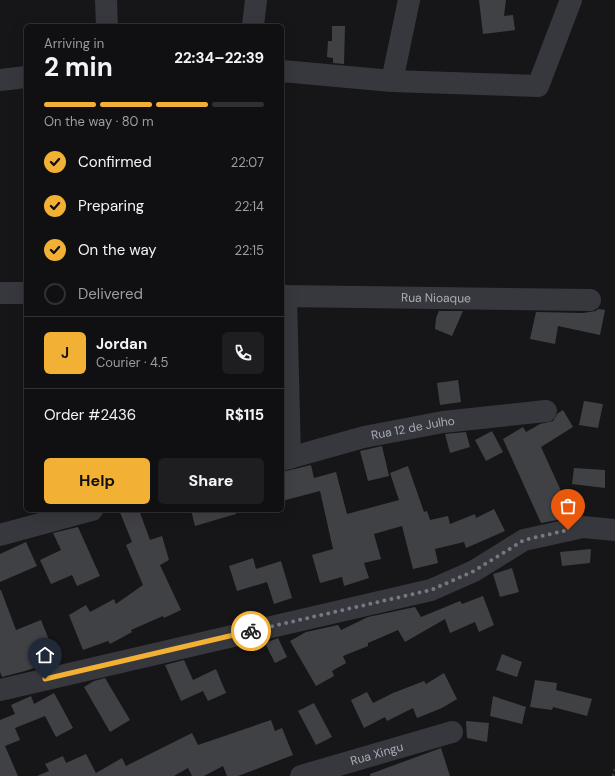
<!DOCTYPE html>
<meta charset="utf-8">
<style>
body{margin:0;font-family:"DM Sans",sans-serif;background:#1e1e20;color:#f1f3f6;height:100vh;display:flex;flex-direction:column;font-size:15px;white-space:nowrap}
*{box-sizing:border-box;margin:0}
p{font-size:13px;color:#9c9d9f}
.icon{flex:none;width:22px;height:22px;fill:none;stroke:currentColor;stroke-width:2;stroke-linecap:round;stroke-linejoin:round}
.map{position:relative;flex:1;overflow:hidden}
.sheet{position:absolute;left:24px;top:24px;width:260px;height:488px;display:flex;flex-direction:column;background:#101012;border-radius:6px;box-shadow:0 4px 16px #0002,0 0 0 1px #303032}
.sheet>*{flex:none}
.pin{position:absolute;display:grid;place-items:center;width:34px;height:34px;color:#fff;margin:-41px -17px;border-radius:50% 50% 50% 0;rotate:-45deg;box-shadow:0 0 4px #0007}
.pin .icon{rotate:45deg}
.courier{position:absolute;display:grid;place-items:center;width:40px;height:40px;margin:-20px;border:3px solid #f2b134;border-radius:50%;background:#fff;color:#222;box-shadow:0 1px 5px #0007}
.overview em{font-style:normal;font-weight:700}
.overview div{display:flex;flex-direction:column-reverse}
.overview{display:flex;align-items:center;justify-content:space-between;height:68px;padding:0 20px}
h1{font-size:26px;font-weight:700;line-height:30px}
.bar{display:grid;grid-template-columns:repeat(4,1fr);gap:6px 4px;align-content:center;height:48px;padding:0 20px}
.bar i{height:5px;border-radius:3px;background:#303032}
.bar .current{background:#f2b134}
.bar p{grid-column:span 4}
.line{display:flex;align-items:center;gap:10px;padding:0 20px;border-top:1px solid #303032}
.line div{flex:1}
.round{display:grid;place-items:center;flex:none;width:42px;height:42px;border-radius:6px;background:#1e1e20}
ol{padding:0 20px;list-style:none}
li{display:flex;align-items:center;gap:12px;height:44px}
li p{margin-inline-start:auto}
li .icon{padding:4px;border-radius:50%;background:#f2b134;color:#111;stroke-width:4}
li:last-child{color:#9c9d9f}
li i{width:22px;height:22px;border:2px solid #303032;border-radius:50%}
.button{display:flex;gap:8px;margin-top:auto;padding:8px 20px}
.button a{flex:1;height:46px;border-radius:6px;background:#f2b134;color:#111;font-size:16px;font-weight:700;line-height:46px;text-align:center}
.button a+a{background:#1e1e20;color:#f1f3f6}
.map>svg:first-child{display:block}
</style>
<div class="map">
<svg width="615" height="776" viewBox="0 0 615 776">
<rect width="100%" height="100%" fill="#161618"/>
<path fill="#404145" d="M 479,0 L 506,0 L 504,16 L 513,15 L 515,30 L 483,34 Z
M 332,26 L 345,26 L 344,64 L 333,63 L 333,58 L 327,57 L 328,41 L 332,41 Z
M 598,309 L 605,310 L 600,335 L 558,326 L 555,344 L 530,339 L 536,312 L 583,313 L 596,311 Z
M 439,311 L 463,311 L 452,336 L 435,329 L 436,318 Z
M 458,380 L 461,402 L 440,405 L 437,383 Z
M 584,401 L 603,404 L 598,428 L 579,425 Z
M 563,410 L 573,427 L 541,447 L 573,517 L 541,523 L 503,439 L 523,427 L 526,432 L 540,424 L 553,421 L 558,413 Z
M 492,431 L 503,452 L 486,461 L 475,440 Z
M 466,432 L 470,447 L 450,453 L 445,434 Z
M 382,446 L 389,476 L 368,481 L 360,451 Z
M 311,465 L 314,478 L 336,472 L 347,514 L 399,500 L 390,473 L 408,466 L 424,512 L 427,511 L 430,520 L 448,516 L 450,524 L 475,514 L 476,518 L 494,509 L 505,531 L 466,548 L 464,542 L 435,549 L 438,563 L 413,569 L 402,526 L 374,534 L 381,559 L 364,563 L 369,578 L 344,586 L 342,577 L 320,583 L 312,555 L 333,549 L 320,491 L 282,501 L 282,472 Z
M 574,468 L 605,470 L 605,488 L 572,484 Z
M 119,510 L 139,510 L 150,540 L 162,536 L 169,560 L 160,565 L 181,610 L 164,618 L 163,616 L 131,630 L 132,632 L 110,644 L 108,641 L 83,650 L 69,615 L 86,605 L 90,612 L 114,599 L 116,604 L 143,585 L 126,545 L 132,542 Z
M 191,510 L 236,510 L 236,514 L 195,526 Z
M 78,527 L 100,576 L 77,586 L 72,575 L 51,584 L 40,560 L 61,550 L 53,533 Z
M 26,542 L 37,566 L 0,582 L 0,554 Z
M 591,549 L 590,563 L 562,566 L 560,552 Z
M 253,558 L 256,569 L 281,561 L 292,598 L 274,604 L 267,582 L 237,591 L 229,566 Z
M 512,568 L 519,592 L 500,597 L 493,574 Z
M 0,590 L 1,590 L 16,630 L 41,620 L 57,660 L 25,671 L 2,677 L 0,672 Z
M 483,596 L 494,625 L 479,632 L 475,622 L 450,633 L 445,619 L 405,642 L 398,630 L 368,643 L 368,646 L 343,656 L 346,663 L 332,671 L 334,676 L 316,686 L 290,641 L 306,632 L 338,625 L 341,630 L 368,617 L 415,607 L 421,617 L 460,601 L 462,604 Z
M 278,638 L 287,657 L 275,663 L 265,643 Z
M 502,654 L 522,662 L 517,677 L 496,670 Z
M 184,660 L 193,680 L 216,669 L 226,693 L 208,701 L 203,691 L 181,701 L 165,665 Z
M 444,673 L 457,699 L 442,708 L 417,718 L 413,708 L 387,721 L 385,717 L 364,728 L 351,700 L 367,692 L 373,703 L 393,693 L 424,681 L 426,684 Z
M 105,678 L 130,720 L 110,732 L 84,687 L 94,681 Z
M 535,680 L 557,683 L 556,690 L 592,699 L 587,716 L 553,707 L 552,710 L 530,707 Z
M 54,693 L 73,728 L 56,737 L 45,716 L 15,728 L 20,740 L 5,746 L 18,776 L 0,776 L 0,720 L 15,714 L 11,705 L 31,696 L 34,704 Z
M 493,696 L 526,707 L 522,724 L 490,716 Z
M 314,703 L 332,737 L 316,745 L 298,711 Z
M 271,720 L 275,731 L 282,728 L 293,755 L 238,776 L 227,776 L 223,766 L 204,776 L 192,776 L 188,768 L 174,776 L 37,776 L 49,771 L 45,764 L 63,756 L 66,763 L 86,754 L 96,773 L 122,758 L 126,766 L 192,733 L 198,745 Z
M 466,721 L 489,723 L 487,742 L 467,738 Z
M 441,748 L 450,776 L 370,776 L 370,774 Z"/>
<g fill="none" stroke-linecap="round" stroke-linejoin="round">
<path stroke="#3d3f44" stroke-width="2.5" stroke-dasharray="2 3" stroke-linecap="butt" d="M 613,776 L 615,769"/>
<g stroke="#37383d" stroke-width="22">
<path d="M 106,0 L 107,26"/>
<path d="M 253,26 L 256,0"/>
<path d="M 282,71 L 392,81 L 538,86 L 571,0"/>
<path d="M 0,80 L 26,77"/>
<path d="M 392,81 L 409,0"/>
<path d="M 0,293 L 26,293"/>
<path id="s1" d="M 282,296 L 590,300"/>
<path d="M 286,296 L 290,458"/>
<path id="s2" d="M 282,460 L 364,437 L 443,422 L 546,411"/>
<path d="M 0,535 L 92,510"/>
<path d="M 0,690 L 431,590 L 474,571 L 524,540 L 583,527 L 615,530"/>
<path id="s3" d="M 301,776 L 452,732"/>
</g>
</g>
<g fill="none" stroke-linecap="round" stroke-linejoin="round">
<path stroke="#757880" stroke-width="4" stroke-dasharray="0 7.2" d="M 251,631 L 431,590 L 474,571 L 524,540 L 568,530"/>
<path stroke="#f2b134" stroke-width="5" d="M 45,679 L 251,631"/>
</g>
<g text-anchor="middle" dominant-baseline="central" stroke-width="4" stroke-linejoin="round" paint-order="stroke">
<g font-size="12" fill="#a8adb8" stroke="#111113">
<text stroke="none"><textPath href="#s1" startOffset="154">Rua Nioaque</textPath></text>
<text stroke="none"><textPath href="#s2" startOffset="135">Rua 12 de Julho</textPath></text>
<text stroke="none"><textPath href="#s3" startOffset="79">Rua Xingu</textPath></text>
</g>
</g>
</svg>
<div class="pin" style="left:568px;top:530px;background:#ea580c"><svg class="icon" aria-label="bag" viewBox="0 0 24 24"><path d="M5 8h14l-1 12H6zM9 8a3 3 0 0 1 6 0"/></svg></div>
<div class="pin" style="left:45px;top:679px;background:#1f2937"><svg class="icon" aria-label="home" viewBox="0 0 24 24"><path d="M3 11l9-7 9 7M6 9v11h12V9"/></svg></div>
<div class="courier" style="left:251px;top:631px"><svg class="icon" aria-label="bike" viewBox="0 0 24 24"><circle cx="6" cy="16" r="4"/><circle cx="18" cy="16" r="4"/><path d="M6 16l4-8h5l3 8M10 8l3 8H6M13 5h3"/></svg></div>
<section class="sheet">
<div class="overview"><div><h1>2 min</h1><p>Arriving in</p></div><em>22:34–22:39</em></div>
<div class="bar"><i class="current"></i><i class="current"></i><i class="current"></i><i></i><p>On the way · 80 m</p></div>
<ol>
<li><svg class="icon" aria-label="check" viewBox="0 0 24 24"><path d="M5 12l5 5 9-10"/></svg>Confirmed<p>22:07</p></li>
<li><svg class="icon" aria-label="check" viewBox="0 0 24 24"><path d="M5 12l5 5 9-10"/></svg>Preparing<p>22:14</p></li>
<li><svg class="icon" aria-label="check" viewBox="0 0 24 24"><path d="M5 12l5 5 9-10"/></svg>On the way<p>22:15</p></li>
<li><i></i>Delivered</li>
</ol>
<div class="line" style="height:72px"><b class="round" style="background:#f2b134;color:#111">J</b><div><b>Jordan</b><p>Courier · 4.5</p></div><a class="round"><svg class="icon" aria-label="phone" viewBox="0 0 24 24"><path d="M5 4h4l2 5-3 2q2 4 5 5l2-3 5 2v4C11 20 4 13 5 4z"/></svg></a></div>
<div class="line" style="height:52px"><div>Order #2436</div><b>R$115</b></div>
<div class="button"><a>Help</a><a>Share</a></div>
</section>
</div>
